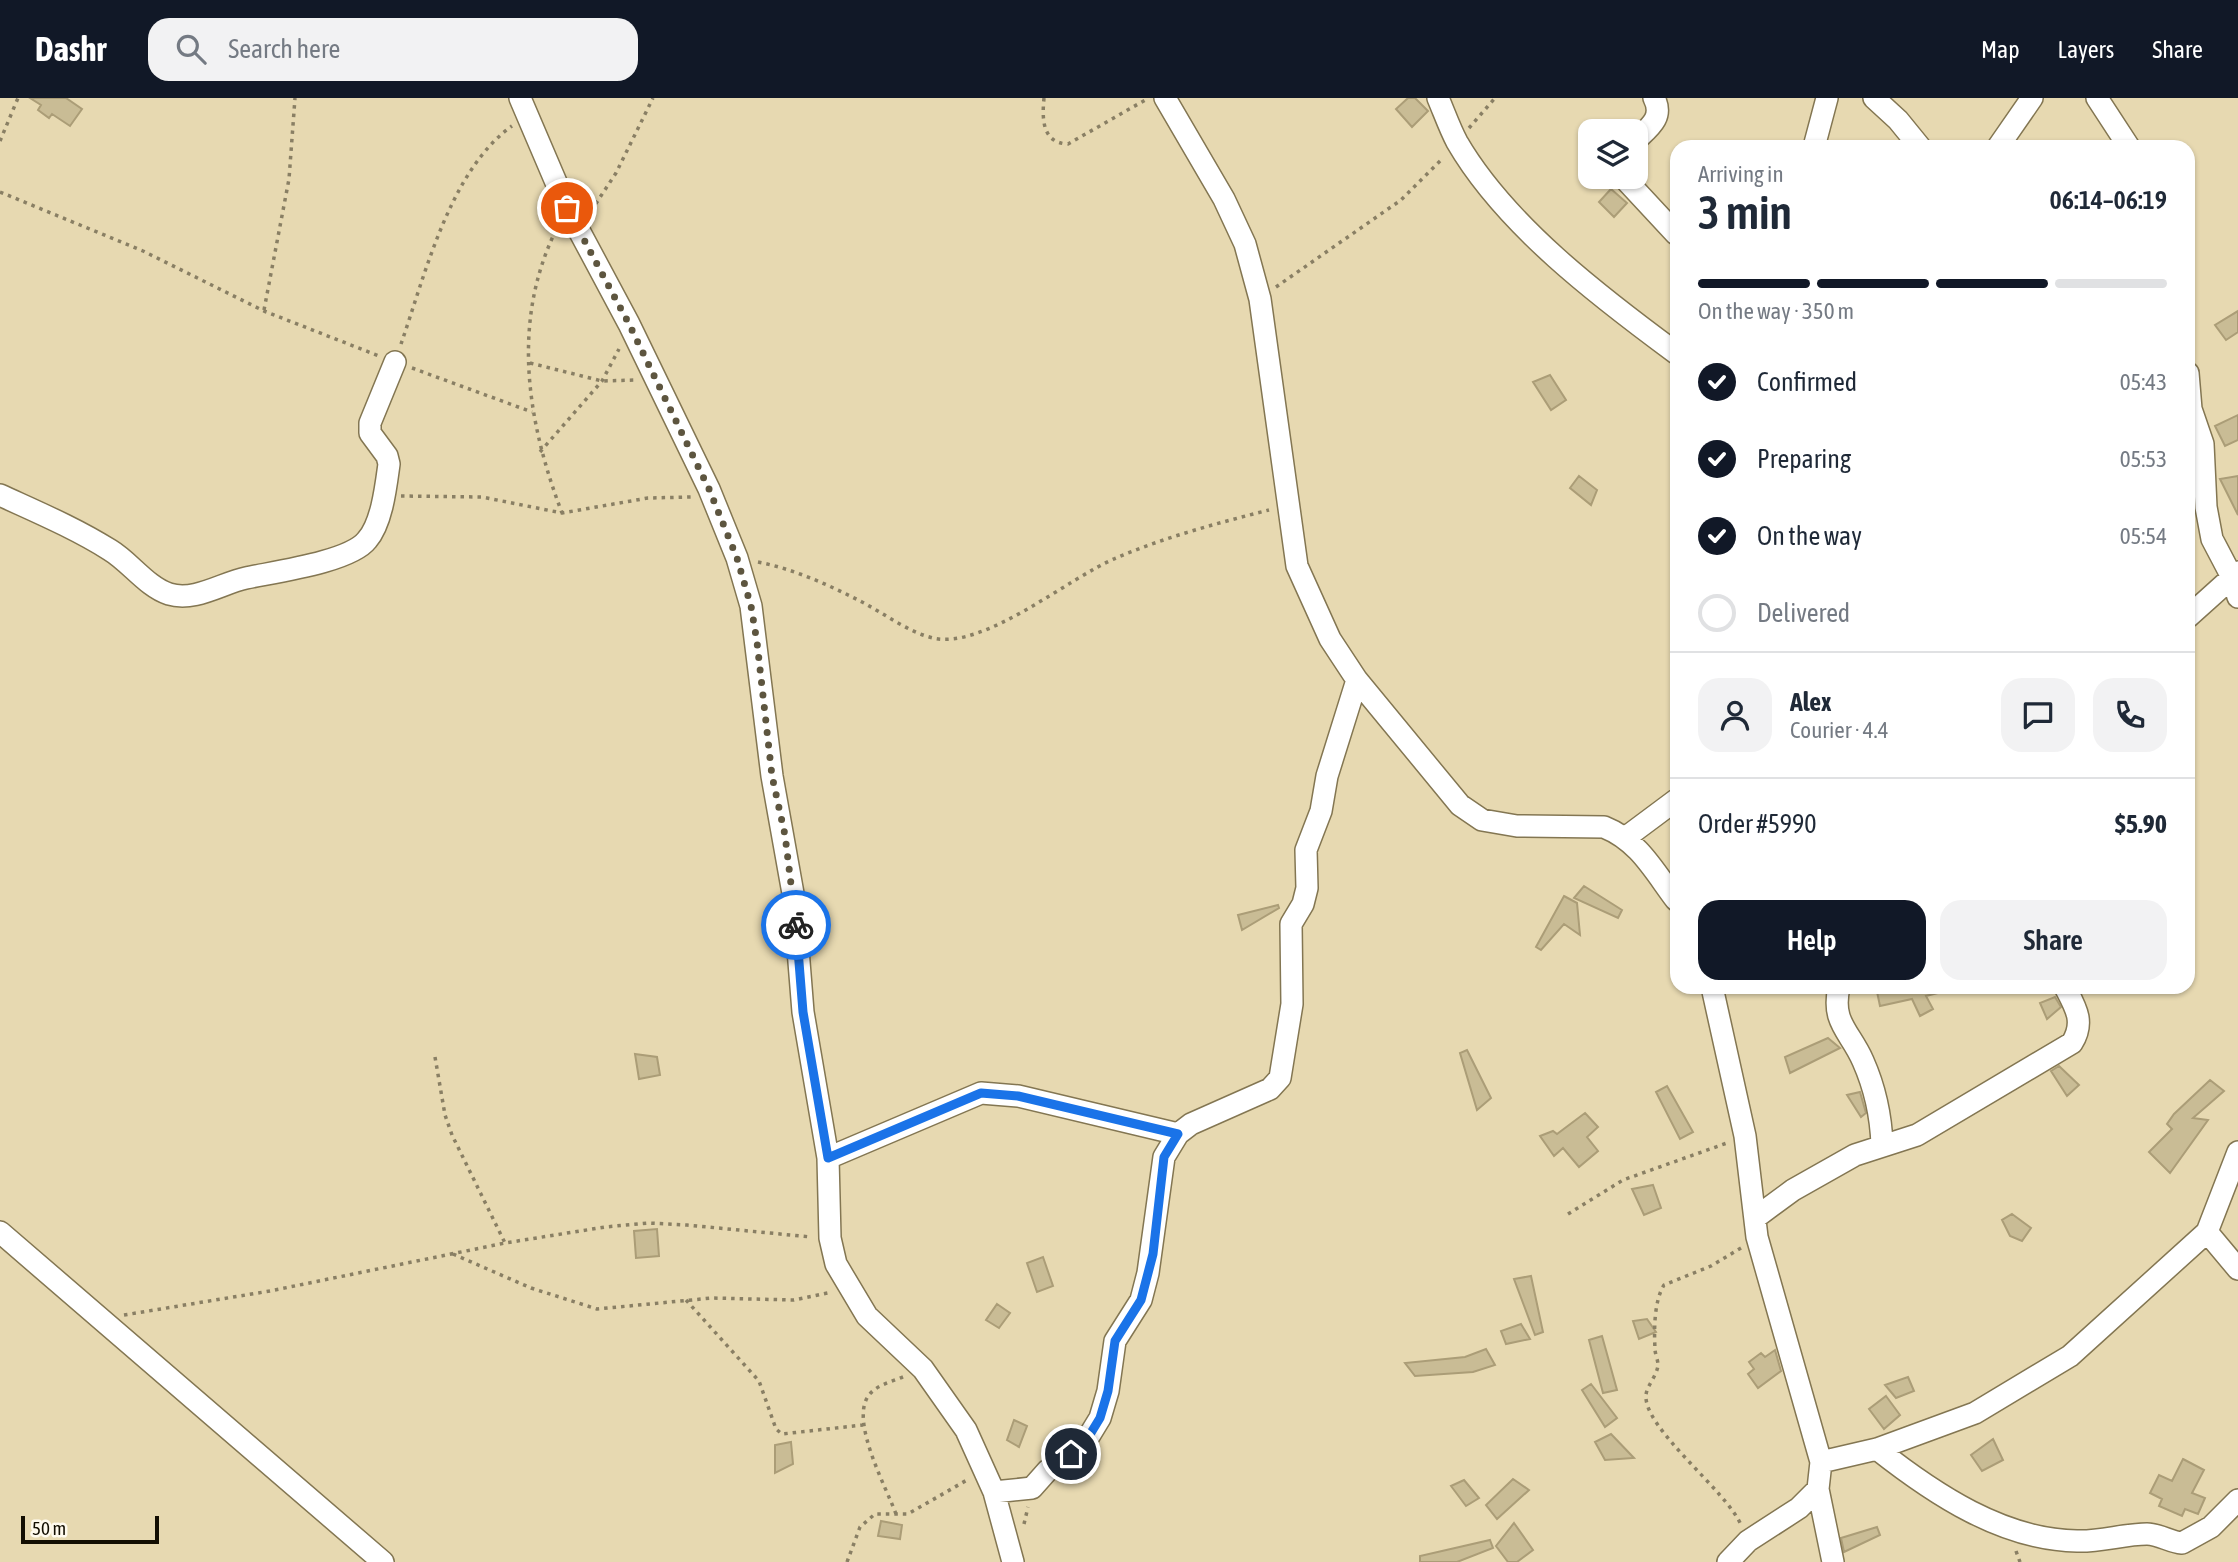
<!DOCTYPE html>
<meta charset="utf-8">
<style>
body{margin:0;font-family:"Asap Condensed",sans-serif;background:#f2f2f3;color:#1f2937;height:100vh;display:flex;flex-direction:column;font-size:26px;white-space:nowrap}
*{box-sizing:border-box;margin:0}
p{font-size:23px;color:#747a83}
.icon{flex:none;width:38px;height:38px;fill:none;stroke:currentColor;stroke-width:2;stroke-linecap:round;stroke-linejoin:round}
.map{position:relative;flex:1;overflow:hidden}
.sheet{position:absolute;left:1670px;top:42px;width:525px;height:854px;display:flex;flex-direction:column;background:#fff;border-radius:21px;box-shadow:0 2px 5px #0004}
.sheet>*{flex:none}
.controls{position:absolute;left:1578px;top:21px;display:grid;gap:14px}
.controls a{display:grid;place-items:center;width:70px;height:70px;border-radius:14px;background:#fff;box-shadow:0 2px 5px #0004;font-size:35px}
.scale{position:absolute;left:21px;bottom:18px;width:138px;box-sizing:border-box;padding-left:7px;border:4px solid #130e02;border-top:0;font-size:19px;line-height:24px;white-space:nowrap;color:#130e02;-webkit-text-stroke:5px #fffaee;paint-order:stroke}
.pin{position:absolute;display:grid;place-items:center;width:60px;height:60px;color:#fff;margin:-30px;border:4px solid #fff;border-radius:50%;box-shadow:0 2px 7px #0007}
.courier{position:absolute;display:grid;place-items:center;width:70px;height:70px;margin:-35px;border:5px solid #1a73e8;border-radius:50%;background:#fff;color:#222;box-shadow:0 2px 9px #0007}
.summary em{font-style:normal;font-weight:600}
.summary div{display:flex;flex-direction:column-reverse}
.summary{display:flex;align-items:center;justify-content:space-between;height:119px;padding:0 28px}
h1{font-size:46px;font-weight:600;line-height:52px}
.bar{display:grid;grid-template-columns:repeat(4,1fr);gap:10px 7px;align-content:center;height:84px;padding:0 28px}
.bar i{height:9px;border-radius:5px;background:#e0e1e3}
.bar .active{background:#111827}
.bar p{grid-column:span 4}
.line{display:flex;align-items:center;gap:18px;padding:0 28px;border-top:2px solid #e0e1e3}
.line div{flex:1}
.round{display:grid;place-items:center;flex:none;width:74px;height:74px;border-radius:21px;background:#f2f2f3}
ol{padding:0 28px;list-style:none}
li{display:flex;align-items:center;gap:21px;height:77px}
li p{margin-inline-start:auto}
li .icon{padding:7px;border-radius:50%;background:#111827;color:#fff;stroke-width:4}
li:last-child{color:#747a83}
li i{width:38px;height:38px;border:4px solid #e0e1e3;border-radius:50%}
.cta{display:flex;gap:14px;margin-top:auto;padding:14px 28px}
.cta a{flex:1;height:80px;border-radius:21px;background:#111827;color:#fff;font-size:28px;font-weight:600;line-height:80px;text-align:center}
.cta a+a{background:#f2f2f3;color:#1f2937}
header{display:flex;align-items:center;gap:42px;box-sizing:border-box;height:98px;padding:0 35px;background:#111827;color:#fff}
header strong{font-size:33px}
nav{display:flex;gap:38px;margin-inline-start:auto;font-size:24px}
.search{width:490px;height:63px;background:#f2f2f3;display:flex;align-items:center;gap:18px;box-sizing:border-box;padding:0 24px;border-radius:21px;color:#747a83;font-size:26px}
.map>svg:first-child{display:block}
</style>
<header>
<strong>Dashr</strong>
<div class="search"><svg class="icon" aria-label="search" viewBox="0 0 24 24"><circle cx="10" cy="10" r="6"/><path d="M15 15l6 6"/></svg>Search here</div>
<nav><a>Map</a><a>Layers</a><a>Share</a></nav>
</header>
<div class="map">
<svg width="2238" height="1464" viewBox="0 0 2238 1464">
<rect width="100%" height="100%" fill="#e7d9b1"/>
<path fill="#c9bc95" stroke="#ab9d77" stroke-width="2" d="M 30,0 L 66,0 L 82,11 L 70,28 L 52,16 L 49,20 L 38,12 L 41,7 Z
M 1408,0 L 1415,0 L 1428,13 L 1412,29 L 1396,11 Z
M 1611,91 L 1627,105 L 1614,119 L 1599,104 Z
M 2238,213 L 2238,234 L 2226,242 L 2215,227 Z
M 1550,277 L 1566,302 L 1551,312 L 1533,284 Z
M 2238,317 L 2238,342 L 2225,348 L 2215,328 Z
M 1579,378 L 1597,392 L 1591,407 L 1570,390 Z
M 2238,378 L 2238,417 L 2220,381 Z
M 1584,788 L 1622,812 L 1618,820 L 1574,800 Z
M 1564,798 L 1577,805 L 1580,837 L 1564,826 L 1541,852 L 1536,849 Z
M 1278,807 L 1279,810 L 1242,832 L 1238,817 Z
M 1876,889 L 1938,889 L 1938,895 L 1926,898 L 1933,911 L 1920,918 L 1912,901 L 1880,908 Z
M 2055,899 L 2061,909 L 2047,921 L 2040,905 Z
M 1828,940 L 1840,950 L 1790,975 L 1785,959 Z
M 1467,952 L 1491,1000 L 1477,1012 L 1460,955 Z
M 635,956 L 657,959 L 660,977 L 639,981 Z
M 2059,968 L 2079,987 L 2067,998 L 2051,973 Z
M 2210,982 L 2224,993 L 2193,1020 L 2208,1022 L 2170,1075 L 2149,1054 L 2172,1031 L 2167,1026 L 2174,1016 Z
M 1667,988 L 1693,1034 L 1680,1041 L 1656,994 Z
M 1860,994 L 1866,1015 L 1861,1019 L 1847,997 Z
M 1585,1015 L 1598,1029 L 1587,1039 L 1598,1053 L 1579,1069 L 1563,1050 L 1554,1058 L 1540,1038 L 1553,1033 L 1557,1036 Z
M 1653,1087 L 1661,1110 L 1644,1117 L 1632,1091 Z
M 2012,1116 L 2031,1130 L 2022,1143 L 2010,1138 L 2002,1122 Z
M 657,1131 L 659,1158 L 636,1160 L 634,1133 Z
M 1043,1159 L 1053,1188 L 1037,1194 L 1027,1165 Z
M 1531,1178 L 1543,1234 L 1535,1237 L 1514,1181 Z
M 997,1206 L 1010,1215 L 999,1230 L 986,1222 Z
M 1647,1221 L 1656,1234 L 1639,1241 L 1633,1223 Z
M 1521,1226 L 1530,1241 L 1506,1246 L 1501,1233 Z
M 1602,1238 L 1617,1292 L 1603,1295 L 1589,1242 Z
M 1486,1251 L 1495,1267 L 1473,1274 L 1415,1278 L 1405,1265 L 1465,1259 Z
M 1775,1252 L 1781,1273 L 1758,1290 L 1748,1276 L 1754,1271 L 1749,1264 L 1761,1255 L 1765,1259 Z
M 1908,1279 L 1914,1293 L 1896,1300 L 1885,1287 Z
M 1591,1286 L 1617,1320 L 1605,1329 L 1582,1292 Z
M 1886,1298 L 1900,1317 L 1884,1331 L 1869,1311 Z
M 1014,1322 L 1027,1328 L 1019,1349 L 1007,1342 Z
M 1611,1336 L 1634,1360 L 1605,1362 L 1595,1344 Z
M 1993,1341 L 2003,1362 L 1982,1373 L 1971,1357 Z
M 791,1344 L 793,1366 L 775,1375 L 775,1347 Z
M 2183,1361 L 2204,1372 L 2192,1395 L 2205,1400 L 2198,1416 L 2185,1411 L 2182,1418 L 2159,1408 L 2162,1401 L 2150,1395 L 2159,1377 L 2172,1383 Z
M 1513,1381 L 1529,1392 L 1497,1421 L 1486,1407 Z
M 1464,1382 L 1479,1400 L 1466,1408 L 1451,1388 Z
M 881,1423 L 902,1427 L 900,1441 L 878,1438 Z
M 1514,1425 L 1533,1452 L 1517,1464 L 1508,1464 L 1496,1448 Z
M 1877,1429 L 1880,1437 L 1844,1454 L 1841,1440 Z
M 1490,1442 L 1493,1450 L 1457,1464 L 1420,1464 L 1420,1458 Z"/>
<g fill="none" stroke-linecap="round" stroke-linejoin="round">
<g stroke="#837652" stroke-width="24">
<path id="minor" d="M 520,0 L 567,110 L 629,226 L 709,391 L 737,460 L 751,508 L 772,678 L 794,801 L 803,914 L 828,1060 L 830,1140 L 836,1166 L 867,1218 L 923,1271 L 966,1332 L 994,1394 L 1013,1464
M 1165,0 L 1224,101 L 1245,146 L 1260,201 L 1297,468 L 1330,541 L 1357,582 L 1460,707 L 1482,722 L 1517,728 L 1604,729 C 1639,743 1654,773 1676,802
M 1438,0 C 1444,14 1450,31 1457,44 C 1505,127 1600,199 1676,255
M 1874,0 L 1898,22 L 1920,49
M 2097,0 L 2129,49
M 1636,42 C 1650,29 1664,19 1654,0
M 1814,49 L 1827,0
M 1998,49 L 2032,0
M 1623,79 L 1676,136
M 2188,275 L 2191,311 L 2203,346 L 2206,409 L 2212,441 L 2233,481 L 2238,499
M 0,397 C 37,414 75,430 110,452 C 130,464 147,489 169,496 C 195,504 222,485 246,480 C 274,474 350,464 367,442 C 382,425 386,388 389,366 L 387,358 L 370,335 L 370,325 L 395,264
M 2188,519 L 2238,474
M 1625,740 L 1676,702
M 1712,889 L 1745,1038 L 1757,1139 L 1821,1364 L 1818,1391 L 1799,1410 L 1748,1443 L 1728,1464
M 1839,889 C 1831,925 1850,933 1863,963 C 1875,990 1881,1017 1882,1047
M 828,1060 L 981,995 L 1018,998 L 1178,1036
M 1755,1120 L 1793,1092 L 1855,1057 L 1917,1037 L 2072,945 C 2085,924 2076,910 2065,889
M 0,1134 L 383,1464
M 2207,1134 L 2238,1171
M 1877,1351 C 1934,1396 2003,1442 2077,1443 C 2100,1444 2124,1436 2147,1436 C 2159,1436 2170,1444 2182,1445 L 2211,1429 L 2238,1402
M 1821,1364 L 1877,1351 L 1975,1315 L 2070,1258 L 2207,1134 L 2238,1054
M 1818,1391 L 1833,1464
M 994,1394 L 1032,1390 L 1048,1372 L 1086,1343 L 1100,1320 L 1108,1293 L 1115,1243 L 1141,1202 L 1148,1175 L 1164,1059 L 1178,1036 L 1191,1026 L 1270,991 L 1280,980 L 1292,906 L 1291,826 L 1303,806 L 1307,790 L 1306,752 L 1321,713 L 1327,678 L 1357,582"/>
</g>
<path stroke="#897f64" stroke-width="3.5" stroke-dasharray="3.5 5" stroke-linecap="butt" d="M 1044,0 C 1042,21 1042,45 1068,46 L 1147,1
M 1469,30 L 1495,0
M 0,43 L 18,0
M 0,94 L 143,153 L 264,213 L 379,258
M 591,113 L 616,75 L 653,0
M 556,132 C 511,224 527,323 562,415
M 1276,189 L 1401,102 L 1443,60
M 264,212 L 289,81 L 295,0
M 401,246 C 425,177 450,72 512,28
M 530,265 L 602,283 L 637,282
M 412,270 L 532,314
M 540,354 L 602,283 L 619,251
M 401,398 L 482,399 L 562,415 L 648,400 L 691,399
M 758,464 C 794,471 829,487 862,504 C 885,516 908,534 933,540 C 984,552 1068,480 1116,460 C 1165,439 1218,425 1269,412
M 435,959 L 445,1017 L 452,1037 L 505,1145
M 1568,1116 L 1623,1082 L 1727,1045
M 1741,1150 L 1711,1168 L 1664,1187 C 1654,1203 1654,1232 1655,1251 C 1655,1256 1658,1262 1658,1267 C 1657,1278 1647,1287 1646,1297 C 1643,1330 1727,1393 1741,1427
M 453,1156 L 531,1190 L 597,1211 L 712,1200 L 794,1202 L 832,1194
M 686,1202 L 759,1283 L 776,1331 L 782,1336 L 863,1327
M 124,1217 L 270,1193 L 505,1145 L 605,1129 L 648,1125 L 687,1127 L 811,1139
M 896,1416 C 886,1389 852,1327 867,1300 C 874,1287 892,1284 905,1278
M 1024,1426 L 1028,1409
M 2016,1453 L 2020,1464
M 847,1464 L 860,1429 L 875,1416 L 908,1416 L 967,1382"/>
<use href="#minor" stroke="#fff" stroke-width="21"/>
</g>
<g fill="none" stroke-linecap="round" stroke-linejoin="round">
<path stroke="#5d553f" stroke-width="7" stroke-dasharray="0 12.6" d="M 567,110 L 629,226 L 709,391 L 737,460 L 751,508 L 757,544 L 772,678 L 785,737 L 796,827"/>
<path stroke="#1a73e8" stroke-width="9" d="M 796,827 L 803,914 L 828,1060 L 981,995 L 1018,998 L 1178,1036 L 1164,1059 L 1153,1156 L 1141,1202 L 1115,1243 L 1108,1293 L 1100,1320 L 1086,1343 L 1071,1356"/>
</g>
</svg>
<div class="controls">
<a><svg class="icon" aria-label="layers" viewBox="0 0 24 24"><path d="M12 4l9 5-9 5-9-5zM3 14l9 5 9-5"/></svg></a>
</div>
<div class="scale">50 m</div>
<div class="pin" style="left:567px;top:110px;background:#ea580c"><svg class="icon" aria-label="bag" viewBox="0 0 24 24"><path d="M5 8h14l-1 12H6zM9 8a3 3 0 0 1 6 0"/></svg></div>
<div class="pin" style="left:1071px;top:1356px;background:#1f2937"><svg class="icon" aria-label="home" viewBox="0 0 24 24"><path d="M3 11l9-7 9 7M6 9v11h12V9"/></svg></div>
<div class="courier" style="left:796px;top:827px"><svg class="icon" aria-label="bike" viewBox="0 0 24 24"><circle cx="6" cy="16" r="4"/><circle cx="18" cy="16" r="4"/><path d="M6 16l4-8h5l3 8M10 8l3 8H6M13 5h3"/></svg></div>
<section class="sheet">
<div class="summary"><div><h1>3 min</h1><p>Arriving in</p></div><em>06:14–06:19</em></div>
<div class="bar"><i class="active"></i><i class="active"></i><i class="active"></i><i></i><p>On the way · 350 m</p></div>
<ol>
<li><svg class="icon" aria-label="check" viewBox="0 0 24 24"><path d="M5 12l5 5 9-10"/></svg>Confirmed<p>05:43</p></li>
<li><svg class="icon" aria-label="check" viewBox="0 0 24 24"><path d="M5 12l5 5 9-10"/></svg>Preparing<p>05:53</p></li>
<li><svg class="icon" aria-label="check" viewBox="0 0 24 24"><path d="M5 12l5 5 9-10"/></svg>On the way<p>05:54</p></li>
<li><i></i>Delivered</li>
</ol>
<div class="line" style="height:126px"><a class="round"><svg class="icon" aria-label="person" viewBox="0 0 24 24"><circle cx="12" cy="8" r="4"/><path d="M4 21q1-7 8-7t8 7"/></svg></a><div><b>Alex</b><p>Courier · 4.4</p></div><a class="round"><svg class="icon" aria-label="chat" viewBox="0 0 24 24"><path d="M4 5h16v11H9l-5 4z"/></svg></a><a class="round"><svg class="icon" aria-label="phone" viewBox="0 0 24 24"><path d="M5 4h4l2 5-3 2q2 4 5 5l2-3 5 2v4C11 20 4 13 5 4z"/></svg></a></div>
<div class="line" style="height:91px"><div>Order #5990</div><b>$5.90</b></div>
<div class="cta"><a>Help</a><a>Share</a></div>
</section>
</div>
